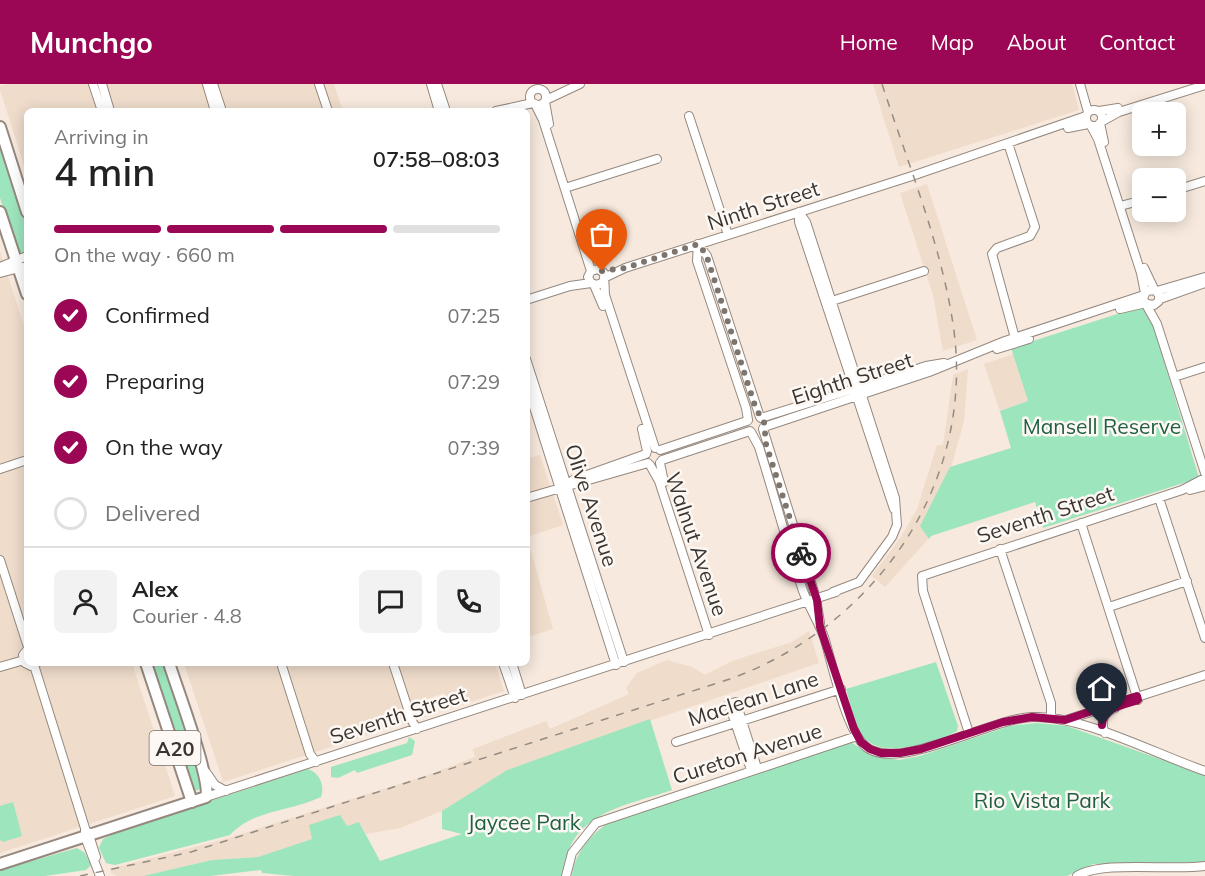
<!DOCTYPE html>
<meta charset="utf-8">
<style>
body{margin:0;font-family:Mulish,sans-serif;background:#f2f2f2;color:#222;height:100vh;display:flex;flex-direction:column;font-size:22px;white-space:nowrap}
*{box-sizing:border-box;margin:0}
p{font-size:20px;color:#767676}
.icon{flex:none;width:33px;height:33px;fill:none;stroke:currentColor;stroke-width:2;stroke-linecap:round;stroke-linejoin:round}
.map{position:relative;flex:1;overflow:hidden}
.drawer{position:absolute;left:24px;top:24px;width:506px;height:558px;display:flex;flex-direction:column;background:#fff;border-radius:9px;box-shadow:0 3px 15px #0003}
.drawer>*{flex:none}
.buttons{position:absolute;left:1132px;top:18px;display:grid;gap:12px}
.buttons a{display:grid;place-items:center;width:54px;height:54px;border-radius:9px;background:#fff;box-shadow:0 3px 15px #0003;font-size:30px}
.pin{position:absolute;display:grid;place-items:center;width:51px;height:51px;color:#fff;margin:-62px -26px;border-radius:50% 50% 50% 0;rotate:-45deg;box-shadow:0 0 6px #0007}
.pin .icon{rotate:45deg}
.courier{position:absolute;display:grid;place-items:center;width:60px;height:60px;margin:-30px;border:4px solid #9b0655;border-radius:50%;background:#fff;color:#222;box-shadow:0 2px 8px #0007}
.headline em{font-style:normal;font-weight:600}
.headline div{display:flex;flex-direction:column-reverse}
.headline{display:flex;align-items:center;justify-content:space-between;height:102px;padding:0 30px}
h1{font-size:39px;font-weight:600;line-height:45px}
.bar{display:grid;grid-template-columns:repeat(4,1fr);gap:9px 6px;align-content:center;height:72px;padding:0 30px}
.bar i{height:8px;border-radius:4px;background:#e0e0e0}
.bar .active{background:#9b0655}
.bar p{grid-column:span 4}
.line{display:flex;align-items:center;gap:15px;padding:0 30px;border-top:2px solid #e0e0e0}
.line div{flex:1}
.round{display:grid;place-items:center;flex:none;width:63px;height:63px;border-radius:9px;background:#f2f2f2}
ol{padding:0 30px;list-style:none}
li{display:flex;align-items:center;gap:18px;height:66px}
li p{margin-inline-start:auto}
li .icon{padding:6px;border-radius:50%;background:#9b0655;color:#fff;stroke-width:4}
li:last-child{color:#767676}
li i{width:33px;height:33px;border:3px solid #e0e0e0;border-radius:50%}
header{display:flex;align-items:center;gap:36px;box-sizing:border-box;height:84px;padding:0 30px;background:#9b0655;color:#fff}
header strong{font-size:28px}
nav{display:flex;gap:33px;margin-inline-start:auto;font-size:21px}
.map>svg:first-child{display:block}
</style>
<header>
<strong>Munchgo</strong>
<nav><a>Home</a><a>Map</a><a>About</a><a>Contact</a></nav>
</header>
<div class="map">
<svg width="1205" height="792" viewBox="0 0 1205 792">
<rect width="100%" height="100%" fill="#f7e9dd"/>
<path fill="#efdccb" d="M 7,0 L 334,0 L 343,27 L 27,27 L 27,91 L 0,6 L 0,2 Z
M 873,0 L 1072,0 L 1079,26 L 899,83 Z
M 927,100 L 977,256 L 943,267 L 933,211 L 900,109 Z
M 0,168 L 27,251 L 27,579 L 132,579 L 175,712 L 0,769 Z
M 1013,270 L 1028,317 L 1000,327 L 984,280 Z
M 968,285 L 964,338 L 931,452 L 885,503 L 872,492 L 901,453 L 917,425 L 937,361 L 943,361 L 953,291 Z
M 540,371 L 563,441 L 527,453 L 553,545 L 527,553 L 526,375 Z
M 809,547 L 819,579 L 507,686 L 442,727 L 400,744 L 366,750 L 359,738 L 347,742 L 310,742 L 312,755 L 258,773 L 212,776 L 143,792 L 117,792 L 111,789 L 110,785 L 225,755 L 428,691 L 475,673 L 473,665 L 546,637 L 550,645 L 629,610 L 626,604 L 637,589 L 667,576 L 692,583 L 705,591 L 732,577 L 792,558 Z
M 184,579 L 495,579 L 504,607 L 449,625 L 444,609 L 421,617 L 426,632 L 223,698 Z"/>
<path fill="#9de5bd" d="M 0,59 L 27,144 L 27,169 L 19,171 L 0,114 Z
M 1142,222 L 1149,227 L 1199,394 L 1043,444 L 1035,418 L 931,452 L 929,455 L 920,442 L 950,383 L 1011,364 L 1000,327 L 1028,317 L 1011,264 Z
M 936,578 L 958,642 L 957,647 C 936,659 883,675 864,654 C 853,641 851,621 846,605 Z
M 151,579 L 166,579 L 189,656 L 178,660 Z
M 650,635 L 672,706 C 636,719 586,725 569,765 C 565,773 563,783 561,792 L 294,792 L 262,789 L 261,786 L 210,792 L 143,792 L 212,776 L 258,773 L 312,755 L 309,741 L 340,731 L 347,742 L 359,738 L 380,777 L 462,750 L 442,745 L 442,727 L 507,686 Z
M 1037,639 L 1067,642 L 1205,691 L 1205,778 L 1093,780 L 1067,792 L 572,792 C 575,770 587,755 605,741 L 851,658 L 870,671 L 899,676 L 920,672 L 1010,642 Z
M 409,653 L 415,657 L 412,671 L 357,689 L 355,686 L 338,694 L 331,693 L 331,683 L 407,659 Z
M 191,661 L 206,703 L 192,708 L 180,665 Z
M 308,685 C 320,689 325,702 321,713 C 292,727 252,726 230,751 L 115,781 L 106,779 L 99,764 L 103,755 L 124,745 Z
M 13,718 L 22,752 L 3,758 L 0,756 L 0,722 Z
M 77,764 L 85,769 L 91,781 L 86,786 L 45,792 L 0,792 L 0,786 Z"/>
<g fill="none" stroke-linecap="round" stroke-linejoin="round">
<g stroke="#95887e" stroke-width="10">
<path id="minor" d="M 93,0 L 102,27
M 102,0 L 110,27
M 207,0 L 215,27
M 213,0 L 222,27
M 319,0 L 328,27
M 431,0 L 439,27
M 437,0 L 446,27
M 1080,0 L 1088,28
M530 13a8 8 0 1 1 16 0a8 8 0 1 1-16 0Z
M 546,16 L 580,0
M 545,18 L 549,40
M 535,20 L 543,36 L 591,187
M1086 34a8 8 0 1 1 16 0a8 8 0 1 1-16 0Z
M 496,27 L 533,19
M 1099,27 L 1118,24
M 689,32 L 728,151
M 1101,38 L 1119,28 L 1205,1
M 1100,39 L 1104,58
M 1091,42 L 1098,55 L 1141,189 L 1145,209
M 1068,44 L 1088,40
M 1008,59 L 1035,143 L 1030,152 L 997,164 L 992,170 L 1015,254
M 565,104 L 657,75
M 1176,106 L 1205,97
M 1124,121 L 1143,116
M 799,128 L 806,138 L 895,414 L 897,441 L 892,453 L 859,498 L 833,508
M 799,128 L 799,138 L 894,425
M 698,160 L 707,172 L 760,333
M 698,160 L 697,177 L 746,324 L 748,336
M 0,183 L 27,172
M 1144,184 L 1154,205
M 0,189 L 27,182
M 604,194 L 625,184 L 912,92 L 1086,32
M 603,198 L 597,201 L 591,199 L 588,193 L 591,187 L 598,185 L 604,189 L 605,211 L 655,364
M 594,201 L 603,222
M 1157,207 L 1205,193
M 1160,215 L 1205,199
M 526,216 L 570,202 L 591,199
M 829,218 L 924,187
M 1147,220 L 1154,221 L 1159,217 L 1159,211 L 1155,206 L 1146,207 L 1143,215 L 1157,240 L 1205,389
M 1120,225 L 1146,219
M 997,265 L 1029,255
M 526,275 L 624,578
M 1174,293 L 1205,283
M 526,298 L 616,581
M 761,334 L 926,282 L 944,279
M 764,343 L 929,288 L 1005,257 L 1144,211
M 642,345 L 647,367
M 763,345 L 816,514 L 820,539
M 751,348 L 759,363 C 774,411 787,460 803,507 C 809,523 818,537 824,553 C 832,578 847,653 869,665 C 905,685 989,635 1032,633 C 1083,631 1155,670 1205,687
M 660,366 L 747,337
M 662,376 L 750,347
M 660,379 L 664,398
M 650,381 L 659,397 L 709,551
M 0,385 L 27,376
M 566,402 L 573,396 L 646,370
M 1190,406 L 1205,402
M 526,414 L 648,379
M 1159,414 L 1205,554
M 1081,439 L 1138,616
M 1000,465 L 1051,619 L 1051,633
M 0,476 L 27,560
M 1109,523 L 1187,497
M 27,566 L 23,571 L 25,579 L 31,582 L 37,579
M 281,579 L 310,670 L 316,678
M 393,579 L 412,637 L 417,645
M 503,579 L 515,614
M 512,579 L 522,611
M 34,581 L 85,744 L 85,753 L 100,792
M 0,583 L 24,576
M 1066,636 L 1205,591
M 969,649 L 923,507 L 922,492 L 1182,406 L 1205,394
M 1105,649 C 1100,638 1103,629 1115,624
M 676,658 L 841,605
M 751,686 L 729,620 L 736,618 L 757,684
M 206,688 L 215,701 L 226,707
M 206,713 L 836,508
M 88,748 L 96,773
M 566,792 L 572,769 L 596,739 L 857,652
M 1077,792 C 1103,776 1172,787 1205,782"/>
</g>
<g stroke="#95887e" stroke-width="14">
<path id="highway" d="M 0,43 L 27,128
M 0,128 L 27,210
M 146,579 L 192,718
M 0,780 L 206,713 C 212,697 176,602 169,579"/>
</g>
<use href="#minor" stroke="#fff" stroke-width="8"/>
<use href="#highway" stroke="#fff" stroke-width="10"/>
<path stroke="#948b82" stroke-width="1.5" stroke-dasharray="8 8" stroke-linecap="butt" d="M 80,792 L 191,768 L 730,595 C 876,542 977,398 953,240 C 941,160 907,77 882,0"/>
</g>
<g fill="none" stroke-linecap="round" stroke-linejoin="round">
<path stroke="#7c746d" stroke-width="6" stroke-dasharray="0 10.8" d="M 602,187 L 625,184 L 698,160 L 706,170 L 756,325 L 764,338 L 766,360 L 801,469"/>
<path stroke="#9b0655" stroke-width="8" d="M 801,469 L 817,516 L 820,543 L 854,645 L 861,658 L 870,665 L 881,669 L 900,669 L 921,665 L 1003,638 L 1032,633 L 1065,636 L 1137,612 L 1138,616 C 1124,621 1103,623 1102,641"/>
</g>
<g text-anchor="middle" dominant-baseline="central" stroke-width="5" stroke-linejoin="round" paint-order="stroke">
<rect fill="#fdf8f3" stroke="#74706a" stroke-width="1.5" x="149.5" y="647" width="51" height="34" rx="4.5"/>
<g font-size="20" font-weight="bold" fill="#3a3530">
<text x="175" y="664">A20</text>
</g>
<g font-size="21" fill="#3a3530" stroke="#fdf8f3">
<text transform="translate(763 121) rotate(-18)">Ninth Street</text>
<text transform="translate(852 294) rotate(-18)">Eighth Street</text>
<text transform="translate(592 421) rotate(72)">Olive Avenue</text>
<text transform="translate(1045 430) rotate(-18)">Seventh Street</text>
<text transform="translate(697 460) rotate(71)">Walnut Avenue</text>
<text transform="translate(753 614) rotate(-18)">Maclean Lane</text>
<text transform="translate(398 631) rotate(-18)">Seventh Street</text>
<text transform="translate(747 669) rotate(-18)">Cureton Avenue</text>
</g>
<g font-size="21" fill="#206042" stroke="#fdf8f3">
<text x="1102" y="342">Mansell Reserve</text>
<text x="1042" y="716">Rio Vista Park</text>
<text x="524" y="738">Jaycee Park</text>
</g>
</g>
</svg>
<div class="buttons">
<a>+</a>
<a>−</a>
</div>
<div class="pin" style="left:602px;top:187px;background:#ea580c"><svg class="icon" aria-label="bag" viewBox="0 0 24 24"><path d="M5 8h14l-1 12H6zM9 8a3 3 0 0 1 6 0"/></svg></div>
<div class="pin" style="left:1102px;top:641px;background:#1f2937"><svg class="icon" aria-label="home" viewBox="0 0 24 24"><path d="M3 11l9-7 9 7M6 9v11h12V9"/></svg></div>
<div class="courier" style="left:801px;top:469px"><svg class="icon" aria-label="bike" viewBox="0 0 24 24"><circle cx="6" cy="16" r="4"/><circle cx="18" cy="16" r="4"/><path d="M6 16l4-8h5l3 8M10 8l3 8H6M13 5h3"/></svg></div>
<section class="drawer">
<div class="headline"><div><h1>4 min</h1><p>Arriving in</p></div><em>07:58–08:03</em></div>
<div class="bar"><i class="active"></i><i class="active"></i><i class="active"></i><i></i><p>On the way · 660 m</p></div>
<ol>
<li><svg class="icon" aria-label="check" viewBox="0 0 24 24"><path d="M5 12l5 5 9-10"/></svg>Confirmed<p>07:25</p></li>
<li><svg class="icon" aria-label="check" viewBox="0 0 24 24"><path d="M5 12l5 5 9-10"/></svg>Preparing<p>07:29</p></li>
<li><svg class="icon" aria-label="check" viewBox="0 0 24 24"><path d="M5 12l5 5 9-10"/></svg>On the way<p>07:39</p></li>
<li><i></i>Delivered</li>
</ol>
<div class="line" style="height:108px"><a class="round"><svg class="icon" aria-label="person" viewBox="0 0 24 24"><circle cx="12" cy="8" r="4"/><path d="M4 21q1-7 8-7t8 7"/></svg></a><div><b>Alex</b><p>Courier · 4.8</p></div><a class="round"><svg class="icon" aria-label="chat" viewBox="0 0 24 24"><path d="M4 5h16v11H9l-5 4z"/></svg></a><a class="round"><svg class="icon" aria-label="phone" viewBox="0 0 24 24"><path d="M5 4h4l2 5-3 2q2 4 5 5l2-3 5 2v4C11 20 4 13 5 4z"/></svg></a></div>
</section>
</div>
